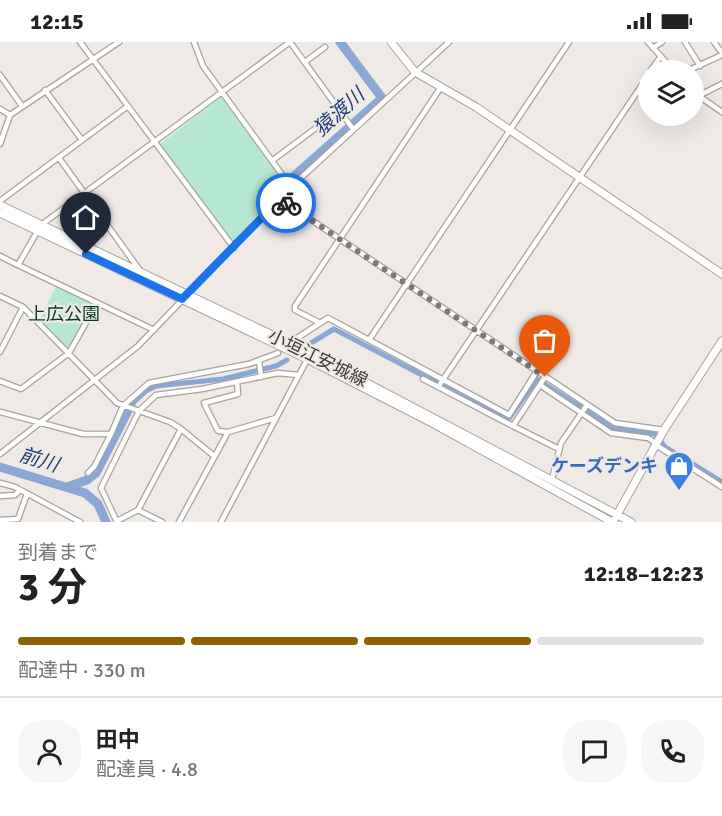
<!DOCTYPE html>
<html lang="ja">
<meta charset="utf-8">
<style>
body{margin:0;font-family:Signika,"Noto Sans JP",sans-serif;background:#f6f6f6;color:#222;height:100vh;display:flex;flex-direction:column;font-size:22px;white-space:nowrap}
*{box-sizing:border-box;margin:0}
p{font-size:20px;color:#767676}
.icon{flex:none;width:33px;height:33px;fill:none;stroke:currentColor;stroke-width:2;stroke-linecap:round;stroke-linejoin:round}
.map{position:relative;height:480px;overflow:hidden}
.panel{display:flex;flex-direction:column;background:#fff;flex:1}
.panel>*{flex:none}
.controls{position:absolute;left:638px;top:18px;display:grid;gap:12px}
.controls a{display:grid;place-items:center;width:66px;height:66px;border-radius:50%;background:#fff;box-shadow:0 6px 24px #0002;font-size:30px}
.pin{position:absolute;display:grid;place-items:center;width:51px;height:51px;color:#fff;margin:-62px -26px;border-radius:50% 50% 50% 0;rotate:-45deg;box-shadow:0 0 6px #0007}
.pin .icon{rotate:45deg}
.courier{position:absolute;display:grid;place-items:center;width:60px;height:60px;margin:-30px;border:4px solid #1a73e8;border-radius:50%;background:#fff;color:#222;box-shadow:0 2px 8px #0007}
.summary em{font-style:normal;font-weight:700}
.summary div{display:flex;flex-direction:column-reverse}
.summary{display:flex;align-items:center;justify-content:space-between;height:102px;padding:0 18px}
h1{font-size:39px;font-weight:700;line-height:45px}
.bar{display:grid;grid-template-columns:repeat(4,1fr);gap:9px 6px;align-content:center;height:72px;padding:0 18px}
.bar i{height:8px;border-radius:4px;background:#e0e0e0}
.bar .selected{background:#8c6103}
.bar p{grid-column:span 4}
.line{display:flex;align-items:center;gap:15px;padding:0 18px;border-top:2px solid #e0e0e0}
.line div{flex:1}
.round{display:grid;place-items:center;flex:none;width:63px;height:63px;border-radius:24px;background:#f6f6f6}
.status{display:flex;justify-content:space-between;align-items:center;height:42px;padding:0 30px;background:#fff;direction:ltr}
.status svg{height:16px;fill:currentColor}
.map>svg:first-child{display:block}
</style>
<div class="status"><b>12:15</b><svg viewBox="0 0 49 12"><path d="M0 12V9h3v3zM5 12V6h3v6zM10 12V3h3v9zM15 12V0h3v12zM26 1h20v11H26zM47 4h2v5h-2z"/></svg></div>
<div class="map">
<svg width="722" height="480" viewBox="0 0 722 480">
<rect width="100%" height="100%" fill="#efeae6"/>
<path fill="#b6e7d0" d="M 221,55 L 286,141 L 234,199 L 232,199 L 160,102 Z
M 56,244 L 93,263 L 70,304 L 67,305 L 40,277 Z"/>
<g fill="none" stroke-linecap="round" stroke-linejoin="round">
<path stroke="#8aa7d6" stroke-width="5" d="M 311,301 L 334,287 L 508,378 L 537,337 L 613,386 L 655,392 L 665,405 L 722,440
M 131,363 L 146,349 L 156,344 L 223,337 L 276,324 L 287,318"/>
<path stroke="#8aa7d6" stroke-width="9" d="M 294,134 L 382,56 L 340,0
M 0,425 L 85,451 L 98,462 L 106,480
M 67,445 L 87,438 L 96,431 L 131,363"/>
<g stroke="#a7a39e" stroke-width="7">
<path id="street" d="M 80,0 L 234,206
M 194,0 L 203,24 L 291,145
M 290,0 L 353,87
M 648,0 L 673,28
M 685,0 L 700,24
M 714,0 L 722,11
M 653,6 L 662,0
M 305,20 L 325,5
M 651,28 L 661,14
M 689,28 L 722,13
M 0,33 L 22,64
M 45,48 L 82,98
M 693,50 L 722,70
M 698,54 L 722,42
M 0,67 L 10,73
M 0,102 L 10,73 L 119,0
M 59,116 L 141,230
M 273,118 L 340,68
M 280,157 L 615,381 L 664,388
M 0,159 L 128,64
M 0,214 L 18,223
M 0,254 L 23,265 L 117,361 L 170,380 L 181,387 L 138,468 L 117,479
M 320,281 L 295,268 L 295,264 L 441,45
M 154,288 L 18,223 L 41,183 L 290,0
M 297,296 L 328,276 L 509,373 L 537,329
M 369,298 L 569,0
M 0,310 L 23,265
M 259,319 L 261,335
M 545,335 L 513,384 L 559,407
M 423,337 L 513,384
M 0,339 L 21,347 L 69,311 L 97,261
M 540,343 L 611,391 L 648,396 L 657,402
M 438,345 L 648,34
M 0,370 L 83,392 L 111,392 L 123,364 L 149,341 L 249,322 L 278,311
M 181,387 L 214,414
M 228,390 L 218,389 L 204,361 L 238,352 L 237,341
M 656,403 L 722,445
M 0,412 L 138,304 L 291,145 L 449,0
M 88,431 L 94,425 L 111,392
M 552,437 L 561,401 L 587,363
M 0,441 L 15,445 L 80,480
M 0,454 L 15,453 L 20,448
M 138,468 L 162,480
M 0,478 L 18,477 L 27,452
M 117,480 L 101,446 L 139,369 L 156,353 L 202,347 L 278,331 L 299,333
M 179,480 L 228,390 L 276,376
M 221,480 L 308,316"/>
</g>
<g stroke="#a7a39e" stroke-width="9">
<path id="secondary" d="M 391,0 L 415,30 L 476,65 L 722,232
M 0,163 L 310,311 L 631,480
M 0,171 L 307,317 L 432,381 L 612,480
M 613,480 L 664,388 L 722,299"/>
</g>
<use href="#street" stroke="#fff" stroke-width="4.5"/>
<use href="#secondary" stroke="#fff" stroke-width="7"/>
</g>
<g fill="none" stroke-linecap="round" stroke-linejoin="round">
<path stroke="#7c7976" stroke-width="6" stroke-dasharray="0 10.8" d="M 286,161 L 545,335"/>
<path stroke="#1a73e8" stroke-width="8" d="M 86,212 L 182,257 L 280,157 L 286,161"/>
</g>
<defs>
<g id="shop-pin" transform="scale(1.5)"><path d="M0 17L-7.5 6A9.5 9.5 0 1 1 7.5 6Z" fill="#3f7fe0" stroke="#efeae6"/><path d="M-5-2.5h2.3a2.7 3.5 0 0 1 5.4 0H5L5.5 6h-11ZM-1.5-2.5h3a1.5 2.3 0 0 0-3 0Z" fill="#fff"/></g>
</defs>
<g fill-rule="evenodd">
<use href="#shop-pin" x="679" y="424"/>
</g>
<g text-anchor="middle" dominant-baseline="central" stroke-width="4.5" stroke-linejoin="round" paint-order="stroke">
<g font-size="18" fill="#023927" stroke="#efeae6">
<text x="64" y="272">上広公園</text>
</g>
<g font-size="18" fill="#3e3c3a" stroke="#efeae6">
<text transform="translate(318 316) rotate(26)">小垣江安城線</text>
</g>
<g font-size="18" font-weight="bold" fill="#366cbe" stroke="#efeae6" text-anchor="end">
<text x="658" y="424">ケーズデンキ</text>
</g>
<g font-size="20" font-style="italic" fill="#1f417a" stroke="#efeae6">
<text transform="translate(339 70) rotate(-42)">猿渡川</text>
<text transform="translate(39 418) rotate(17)">前川</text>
</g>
</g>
</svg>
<div class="controls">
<a><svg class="icon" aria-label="layers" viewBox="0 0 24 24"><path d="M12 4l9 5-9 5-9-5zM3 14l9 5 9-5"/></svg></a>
</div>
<div class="pin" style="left:545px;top:335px;background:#ea580c"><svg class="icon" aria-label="bag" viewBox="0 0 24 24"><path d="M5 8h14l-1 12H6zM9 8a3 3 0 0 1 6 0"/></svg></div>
<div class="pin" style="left:86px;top:212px;background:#1f2937"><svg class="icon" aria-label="home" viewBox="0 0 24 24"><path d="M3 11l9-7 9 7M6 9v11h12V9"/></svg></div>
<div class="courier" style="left:286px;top:161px"><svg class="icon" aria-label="bike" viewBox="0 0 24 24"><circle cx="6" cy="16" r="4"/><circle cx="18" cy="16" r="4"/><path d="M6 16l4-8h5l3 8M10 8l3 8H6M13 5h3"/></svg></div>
</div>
<section class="panel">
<div class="summary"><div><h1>3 分</h1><p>到着まで</p></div><em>12:18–12:23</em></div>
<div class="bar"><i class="selected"></i><i class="selected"></i><i class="selected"></i><i></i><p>配達中 · 330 m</p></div>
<div class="line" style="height:108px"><a class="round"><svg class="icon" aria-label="person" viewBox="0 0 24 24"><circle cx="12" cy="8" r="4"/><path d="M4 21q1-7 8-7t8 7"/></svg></a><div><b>田中</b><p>配達員 · 4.8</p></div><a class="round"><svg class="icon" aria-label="chat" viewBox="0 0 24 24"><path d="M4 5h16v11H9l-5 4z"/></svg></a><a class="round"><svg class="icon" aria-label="phone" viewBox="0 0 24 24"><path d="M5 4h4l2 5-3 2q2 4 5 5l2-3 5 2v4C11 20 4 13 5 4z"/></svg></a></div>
</section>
